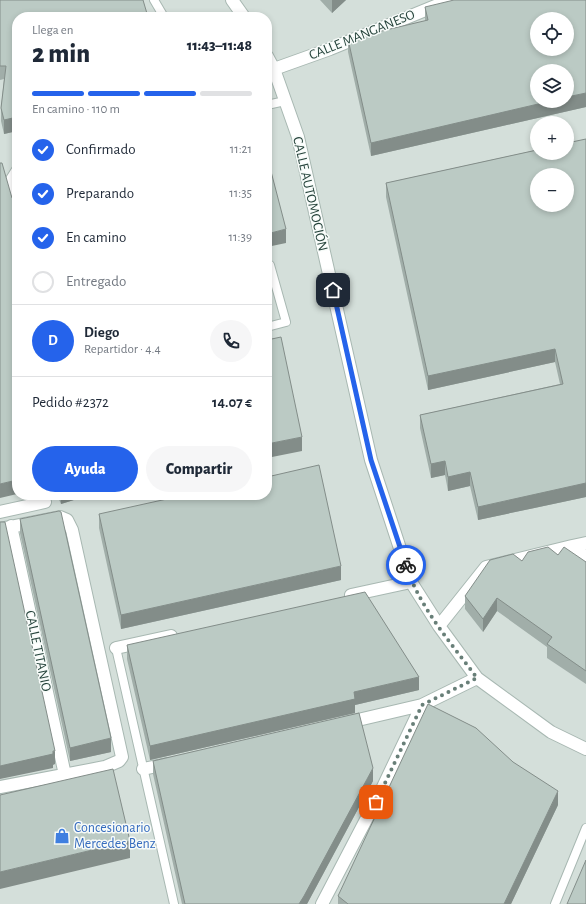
<!DOCTYPE html>
<html lang="es">
<meta charset="utf-8">
<style>
body{margin:0;font-family:"Alegreya Sans",sans-serif;background:#f6f6f7;color:#1f2937;height:100vh;display:flex;flex-direction:column;font-size:15px;white-space:nowrap}
*{box-sizing:border-box;margin:0}
p{font-size:13px;color:#747a83}
.icon{flex:none;width:22px;height:22px;fill:none;stroke:currentColor;stroke-width:2;stroke-linecap:round;stroke-linejoin:round}
.map{position:relative;flex:1;overflow:hidden}
.details{position:absolute;left:12px;top:12px;width:260px;height:488px;display:flex;flex-direction:column;background:#fff;border-radius:16px;box-shadow:0 2px 6px #0003}
.details>*{flex:none}
.buttons{position:absolute;left:530px;top:12px;display:grid;gap:8px}
.buttons a{display:grid;place-items:center;width:44px;height:44px;border-radius:50%;background:#fff;box-shadow:0 2px 6px #0003;font-size:20px}
.pin{position:absolute;display:grid;place-items:center;width:34px;height:34px;color:#fff;margin:-17px;border-radius:8px;box-shadow:0 2px 6px #0006}
.courier{position:absolute;display:grid;place-items:center;width:40px;height:40px;margin:-20px;border:3px solid #2563eb;border-radius:50%;background:#fff;color:#222;box-shadow:0 1px 5px #0007}
.head em{font-style:normal;font-weight:800}
.head div{display:flex;flex-direction:column-reverse}
.head{display:flex;align-items:center;justify-content:space-between;height:68px;padding:0 20px}
h1{font-size:26px;font-weight:800;line-height:30px}
.bar{display:grid;grid-template-columns:repeat(4,1fr);gap:6px 4px;align-content:center;height:48px;padding:0 20px}
.bar i{height:5px;border-radius:3px;background:#e0e1e3}
.bar .selected{background:#2563eb}
.bar p{grid-column:span 4}
.line{display:flex;align-items:center;gap:10px;padding:0 20px;border-top:1px solid #e0e1e3}
.line div{flex:1}
.round{display:grid;place-items:center;flex:none;width:42px;height:42px;border-radius:21px;background:#f6f6f7}
ol{padding:0 20px;list-style:none}
li{display:flex;align-items:center;gap:12px;height:44px}
li p{margin-inline-start:auto}
li .icon{padding:4px;border-radius:50%;background:#2563eb;color:#fff;stroke-width:4}
li:last-child{color:#747a83}
li i{width:22px;height:22px;border:2px solid #e0e1e3;border-radius:50%}
.action{display:flex;gap:8px;margin-top:auto;padding:8px 20px}
.action a{flex:1;height:46px;border-radius:24px;background:#2563eb;color:#fff;font-size:16px;font-weight:800;line-height:46px;text-align:center}
.action a+a{background:#f6f6f7;color:#1f2937}
.map>svg:first-child{display:block}
</style>
<div class="map">
<svg width="586" height="904" viewBox="0 0 586 904">
<rect width="100%" height="100%" fill="#e6efeb"/>
<path fill="#d4dfda" fill-rule="evenodd" d="M 0,0 L 586,0 L 586,904 L 0,904 ZM 17,17 L 267,17 L 267,495 L 17,495 ZM 537,19 L 567,19 L 567,49 L 537,49 ZM 537,71 L 567,71 L 567,101 L 537,101 ZM 537,123 L 567,123 L 567,153 L 537,153 ZM 537,175 L 567,175 L 567,205 L 537,205 Z"/>
<g fill="none" stroke-linecap="round" stroke-linejoin="round">
<g stroke="#a8b8b2" stroke-width="10">
<path id="service" d="M 154,0 L 164,17
M 267,105 L 285,101
M 17,168 L 10,179 L 17,210
M 267,327 L 286,322 L 270,265
M 116,648 L 174,904
M 555,904 L 586,828"/>
</g>
<g stroke="#a8b8b2" stroke-width="14">
<path id="minor" d="M 232,0 L 244,17
M 267,56 L 274,69 L 298,137 L 371,460 L 411,582 L 439,626 L 477,678 L 551,732 L 586,749
M 274,69 L 330,49 L 450,0
M 0,512 L 45,502
M 11,526 L 65,775
M 0,529 L 60,517 L 67,520 L 72,530 L 122,757 L 119,761 L 105,767 L 0,787
M 572,546 L 586,543
M 351,595 L 411,582
M 439,626 L 486,567 L 572,546 L 586,556
M 116,648 L 171,636
M 345,723 L 422,705
M 143,769 L 167,764
M 322,904 L 382,789 L 422,705 L 477,678"/>
</g>
<use href="#service" stroke="#fff" stroke-width="8"/>
<use href="#minor" stroke="#fff" stroke-width="12"/>
</g>
<path fill="#a1aea9" d="M 0,0 L 17,17 L 17,131 L 4,134 L 1,121 L 1,108 L 4,79 L 0,80 Z
M 320,0 L 346,0 L 332,13 Z
M 586,0 L 586,107 L 371,156 L 348,52 L 348,39 L 425,21 L 425,7 Z
M 586,139 L 586,497 L 478,520 L 470,486 L 448,491 L 445,475 L 431,478 L 420,428 L 420,415 L 560,384 L 555,362 L 428,390 L 386,197 L 386,183 Z
M 57,495 L 77,495 L 77,499 L 61,504 Z
M 99,514 L 341,580 L 121,629 L 99,528 Z
M 20,519 L 111,752 L 70,761 L 20,533 Z
M 558,555 L 586,562 L 586,684 L 547,658 L 547,647 L 497,611 L 483,632 L 465,609 L 465,596 L 522,561 Z
M 127,645 L 419,690 L 355,705 L 355,713 L 150,760 L 127,659 Z
M 153,761 L 373,781 L 307,904 L 182,904 L 153,774 Z
M 558,805 L 511,904 L 338,904 L 338,896 Z"/>
<path fill="#838d89" d="M 332,0 L 346,0 L 332,13 Z
M 586,93 L 586,107 L 371,156 L 371,143 L 551,101 L 567,101 L 567,97 Z
M 17,117 L 17,131 L 4,134 L 4,120 Z
M 286,229 L 286,243 L 267,247 L 267,234 Z
M 555,349 L 555,362 L 428,390 L 428,376 Z
M 302,437 L 302,451 L 267,458 L 267,444 Z
M 445,461 L 445,475 L 431,478 L 431,464 Z
M 470,472 L 470,486 L 448,491 L 448,477 Z
M 17,480 L 17,494 L 0,498 L 0,484 Z
M 586,483 L 586,497 L 478,520 L 478,507 Z
M 61,495 L 77,495 L 77,499 L 61,504 Z
M 341,566 L 341,580 L 121,629 L 121,615 Z
M 497,598 L 497,611 L 483,632 L 483,619 Z
M 419,677 L 419,690 L 355,705 L 355,713 L 150,760 L 150,746 L 354,692 Z
M 111,738 L 111,752 L 70,761 L 70,748 Z
M 55,751 L 55,764 L 53,765 L 53,768 L 0,779 L 0,766 Z
M 373,768 L 373,781 L 307,904 L 299,904 Z
M 558,791 L 558,805 L 511,904 L 504,904 Z
M 130,841 L 130,858 L 0,889 L 0,872 Z"/>
<path fill="#bbcac4" stroke="#838d89" fill-rule="evenodd" d="M 0,0 L 143,0 L 148,17 L 17,17 L 17,117 L 4,120 L 1,108 L 6,66 L 0,66 Z
M 454,0 L 586,0 L 586,93 L 567,97 L 567,71 L 537,71 L 537,101 L 551,101 L 371,143 L 348,39 L 428,20 L 425,7 ZM 537,19 L 567,19 L 567,49 L 537,49 Z
M 586,139 L 586,483 L 478,507 L 470,472 L 448,477 L 445,461 L 431,464 L 420,415 L 563,384 L 555,349 L 428,376 L 386,183 L 537,150 L 537,153 L 567,153 L 567,143 ZM 537,175 L 567,175 L 567,205 L 537,205 Z
M 267,156 L 286,229 L 267,234 Z
M 0,163 L 2,163 L 12,198 L 15,201 L 17,202 L 17,480 L 0,484 Z
M 281,337 L 302,437 L 267,444 L 267,340 Z
M 319,465 L 341,566 L 121,615 L 99,514 L 185,495 L 267,495 L 267,477 Z
M 59,511 L 61,512 L 111,738 L 70,748 L 20,519 Z
M 0,522 L 5,522 L 55,751 L 53,751 L 53,754 L 0,766 Z
M 548,547 L 558,555 L 564,547 L 586,562 L 586,671 L 547,644 L 552,637 L 497,598 L 483,619 L 465,596 L 490,560 L 513,554 L 522,561 L 528,552 Z
M 365,592 L 419,677 L 354,692 L 355,699 L 150,746 L 127,645 Z
M 428,704 L 476,728 L 513,762 L 558,791 L 504,904 L 348,904 L 338,896 Z
M 359,713 L 373,768 L 304,896 L 299,904 L 185,904 L 153,761 Z
M 113,769 L 130,841 L 0,872 L 0,795 Z
M 586,860 L 586,904 L 567,904 Z"/>
<g fill="none" stroke-linecap="round" stroke-linejoin="round">
<path stroke="#687f78" stroke-width="4" stroke-dasharray="0 7.2" d="M 376,802 L 422,705 L 477,678 C 451,643 419,607 406,565"/>
<path stroke="#2563eb" stroke-width="5" d="M 333,290 L 371,460 L 406,565"/>
</g>
<defs>
<g id="shop-bare" transform="scale(1.2)"><path d="M-5-2.5h2.3a2.7 3.5 0 0 1 5.4 0H5L5.5 6h-11ZM-1.5-2.5h3a1.5 2.3 0 0 0-3 0Z" fill="#3f7fe0" stroke="#f7fbf9" stroke-width="2.5" paint-order="stroke"/></g>
</defs>
<g fill-rule="evenodd">
<use href="#shop-bare" x="62" y="836"/>
</g>
<g text-anchor="middle" dominant-baseline="central" stroke-width="3" stroke-linejoin="round" paint-order="stroke">
<g font-size="14" fill="#24423a" stroke="#f7fbf9">
<text transform="translate(362 35) rotate(-22)">CALLE MANGANESO</text>
<text transform="translate(310 194) rotate(77)">CALLE AUTOMOCIÓN</text>
<text transform="translate(38 651) rotate(78)">CALLE TITANIO</text>
</g>
<g font-size="14" fill="#366cbe" stroke="#f7fbf9" text-anchor="start">
<text x="74" y="828">Concesionario<tspan x="74" dy="16">Mercedes Benz</tspan></text>
</g>
</g>
</svg>
<div class="buttons">
<a><svg class="icon" aria-label="locate" viewBox="0 0 24 24"><circle cx="12" cy="12" r="6"/><path d="M12 2v4M12 18v4M2 12h4M18 12h4"/></svg></a>
<a><svg class="icon" aria-label="layers" viewBox="0 0 24 24"><path d="M12 4l9 5-9 5-9-5zM3 14l9 5 9-5"/></svg></a>
<a>+</a>
<a>−</a>
</div>
<div class="pin" style="left:376px;top:802px;background:#ea580c"><svg class="icon" aria-label="bag" viewBox="0 0 24 24"><path d="M5 8h14l-1 12H6zM9 8a3 3 0 0 1 6 0"/></svg></div>
<div class="pin" style="left:333px;top:290px;background:#1f2937"><svg class="icon" aria-label="home" viewBox="0 0 24 24"><path d="M3 11l9-7 9 7M6 9v11h12V9"/></svg></div>
<div class="courier" style="left:406px;top:565px"><svg class="icon" aria-label="bike" viewBox="0 0 24 24"><circle cx="6" cy="16" r="4"/><circle cx="18" cy="16" r="4"/><path d="M6 16l4-8h5l3 8M10 8l3 8H6M13 5h3"/></svg></div>
<section class="details">
<div class="head"><div><h1>2 min</h1><p>Llega en</p></div><em>11:43–11:48</em></div>
<div class="bar"><i class="selected"></i><i class="selected"></i><i class="selected"></i><i></i><p>En camino · 110 m</p></div>
<ol>
<li><svg class="icon" aria-label="check" viewBox="0 0 24 24"><path d="M5 12l5 5 9-10"/></svg>Confirmado<p>11:21</p></li>
<li><svg class="icon" aria-label="check" viewBox="0 0 24 24"><path d="M5 12l5 5 9-10"/></svg>Preparando<p>11:35</p></li>
<li><svg class="icon" aria-label="check" viewBox="0 0 24 24"><path d="M5 12l5 5 9-10"/></svg>En camino<p>11:39</p></li>
<li><i></i>Entregado</li>
</ol>
<div class="line" style="height:72px"><b class="round" style="background:#2563eb;color:#fff">D</b><div><b>Diego</b><p>Repartidor · 4.4</p></div><a class="round"><svg class="icon" aria-label="phone" viewBox="0 0 24 24"><path d="M5 4h4l2 5-3 2q2 4 5 5l2-3 5 2v4C11 20 4 13 5 4z"/></svg></a></div>
<div class="line" style="height:52px"><div>Pedido #2372</div><b>14.07 €</b></div>
<div class="action"><a>Ayuda</a><a>Compartir</a></div>
</section>
</div>
